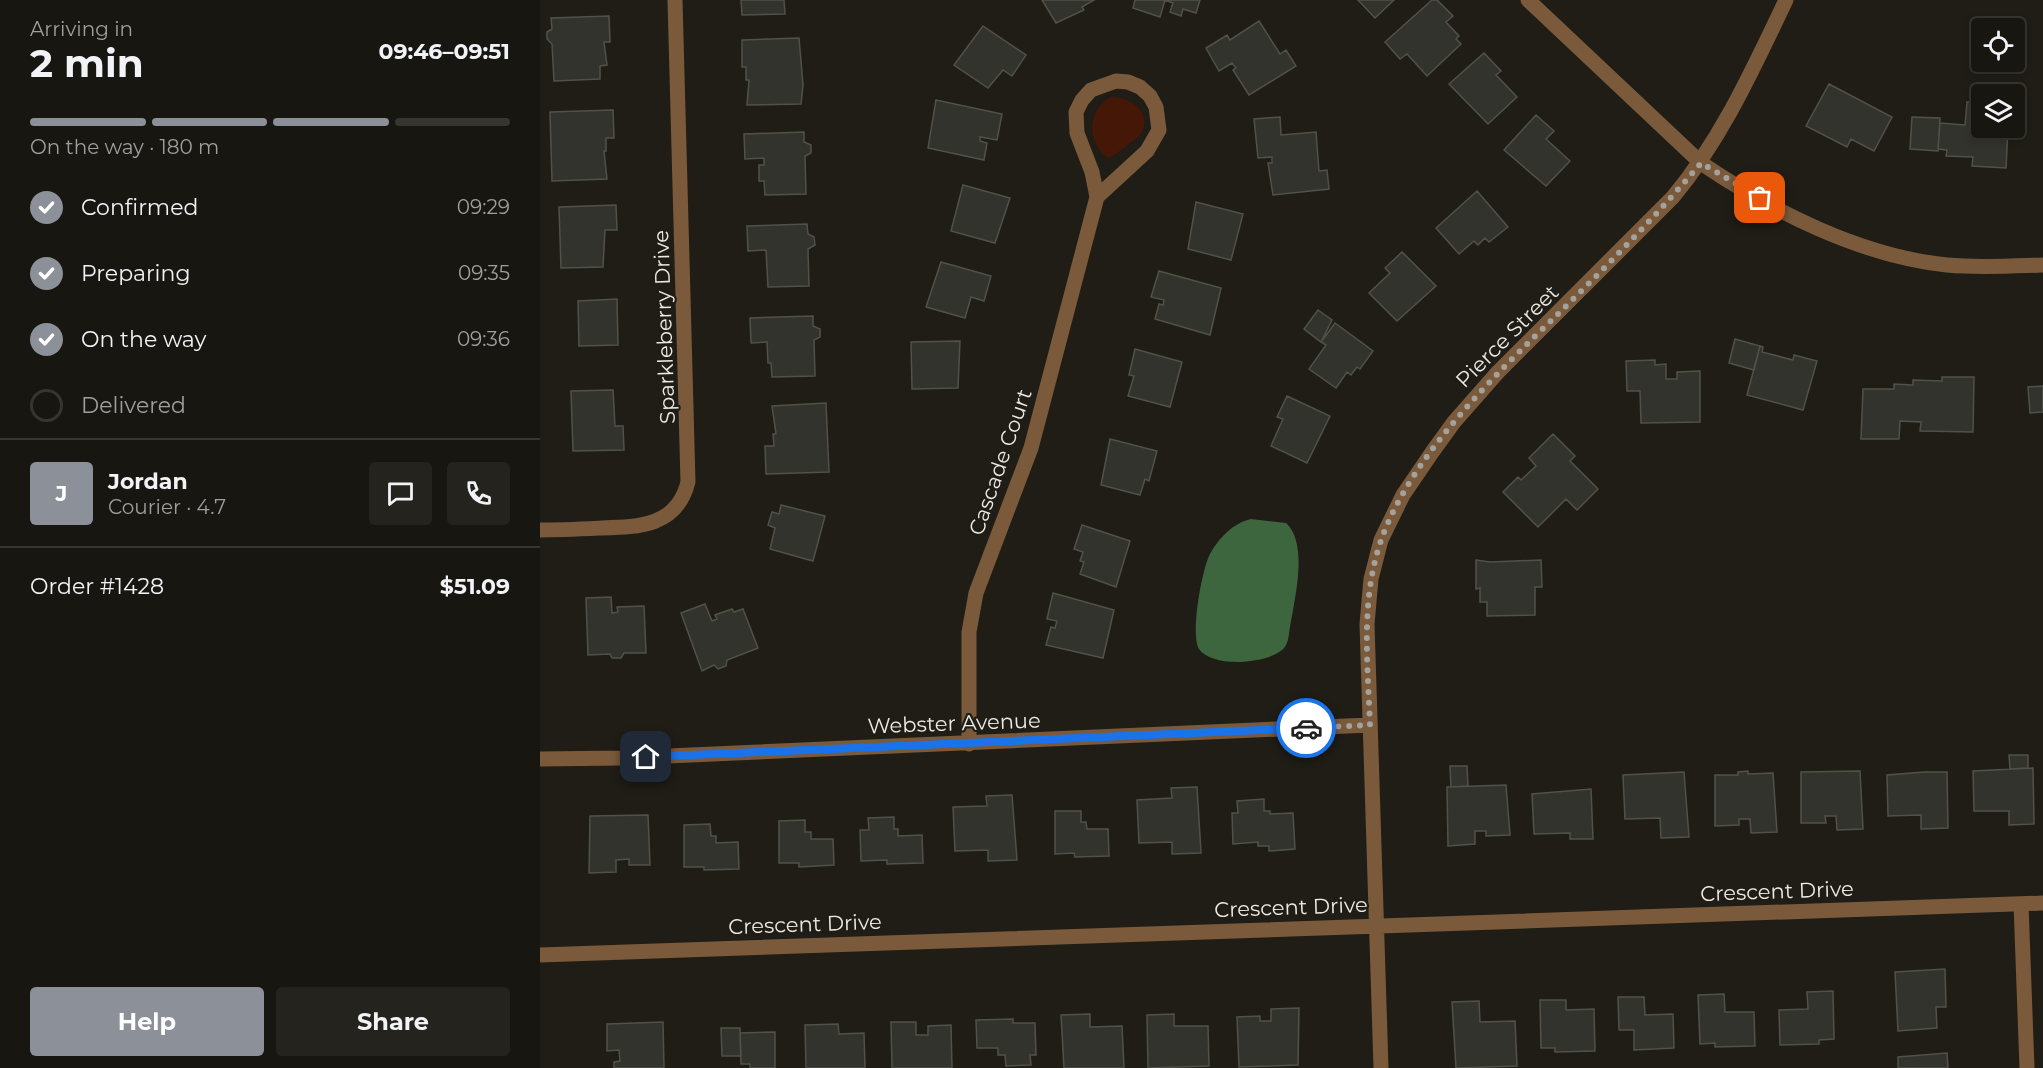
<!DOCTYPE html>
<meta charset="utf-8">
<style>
body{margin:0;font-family:Montserrat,sans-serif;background:#24231e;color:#f1f3f6;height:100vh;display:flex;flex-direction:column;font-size:22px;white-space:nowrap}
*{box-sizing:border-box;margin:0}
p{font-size:20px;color:#9e9f9f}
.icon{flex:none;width:33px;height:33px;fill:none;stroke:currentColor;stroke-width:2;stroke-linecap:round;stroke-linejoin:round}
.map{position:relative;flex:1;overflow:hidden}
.details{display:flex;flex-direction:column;background:#171610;width:540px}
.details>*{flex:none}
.controls{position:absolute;left:1431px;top:18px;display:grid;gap:12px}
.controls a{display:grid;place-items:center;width:54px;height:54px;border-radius:6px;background:#171610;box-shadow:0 3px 9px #0003,0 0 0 2px #363530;font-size:30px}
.pin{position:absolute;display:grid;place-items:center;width:51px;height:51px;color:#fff;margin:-26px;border-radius:12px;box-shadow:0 3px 9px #0006}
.courier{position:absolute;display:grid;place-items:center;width:60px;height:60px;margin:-30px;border:4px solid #1a73e8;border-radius:50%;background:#fff;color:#222;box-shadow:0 2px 8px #0007}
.head em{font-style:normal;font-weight:700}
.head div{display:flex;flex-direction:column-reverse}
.head{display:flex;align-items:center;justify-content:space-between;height:102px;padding:0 30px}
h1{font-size:39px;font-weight:700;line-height:45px}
.bar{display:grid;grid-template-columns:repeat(4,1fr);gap:9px 6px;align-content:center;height:72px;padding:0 30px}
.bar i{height:8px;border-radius:4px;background:#363530}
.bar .active{background:#8c9099}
.bar p{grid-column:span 4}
.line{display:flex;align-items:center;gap:15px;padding:0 30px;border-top:2px solid #363530}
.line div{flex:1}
.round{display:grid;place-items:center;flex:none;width:63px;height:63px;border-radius:6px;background:#24231e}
ol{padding:0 30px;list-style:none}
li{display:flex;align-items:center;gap:18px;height:66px}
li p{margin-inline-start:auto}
li .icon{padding:6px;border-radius:50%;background:#8c9099;color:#fff;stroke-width:4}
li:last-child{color:#9e9f9f}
li i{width:33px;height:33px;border:3px solid #363530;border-radius:50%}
.primary-button{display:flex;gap:12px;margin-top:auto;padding:12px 30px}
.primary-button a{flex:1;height:69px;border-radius:6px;background:#8c9099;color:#fff;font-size:24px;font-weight:700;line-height:69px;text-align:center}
.primary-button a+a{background:#24231e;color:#f1f3f6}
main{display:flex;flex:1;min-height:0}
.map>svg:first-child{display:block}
</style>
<main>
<section class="details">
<div class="head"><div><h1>2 min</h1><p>Arriving in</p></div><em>09:46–09:51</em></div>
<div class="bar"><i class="active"></i><i class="active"></i><i class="active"></i><i></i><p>On the way · 180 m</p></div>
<ol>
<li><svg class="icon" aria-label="check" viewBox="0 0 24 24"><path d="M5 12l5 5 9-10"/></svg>Confirmed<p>09:29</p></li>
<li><svg class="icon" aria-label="check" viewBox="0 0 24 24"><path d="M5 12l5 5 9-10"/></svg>Preparing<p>09:35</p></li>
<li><svg class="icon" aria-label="check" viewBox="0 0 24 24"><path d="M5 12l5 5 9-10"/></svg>On the way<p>09:36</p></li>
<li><i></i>Delivered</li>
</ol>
<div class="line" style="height:108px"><b class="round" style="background:#8c9099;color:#fff">J</b><div><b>Jordan</b><p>Courier · 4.7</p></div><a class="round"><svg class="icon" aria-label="chat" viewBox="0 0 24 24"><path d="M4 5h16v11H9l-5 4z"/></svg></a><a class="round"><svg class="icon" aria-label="phone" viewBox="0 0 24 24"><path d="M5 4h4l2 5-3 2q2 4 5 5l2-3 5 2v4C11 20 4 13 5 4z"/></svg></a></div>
<div class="line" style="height:78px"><div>Order #1428</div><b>$51.09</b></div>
<div class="primary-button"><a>Help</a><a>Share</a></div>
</section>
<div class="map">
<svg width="1503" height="1068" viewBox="0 0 1503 1068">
<rect width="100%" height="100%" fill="#1f1d16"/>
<path fill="#441707" d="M 571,97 C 589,96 612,112 602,132 C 598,139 589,143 584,148 C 578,152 574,156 568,158 C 546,142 547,109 571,97 Z"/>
<path fill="#3d663f" d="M 711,519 L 746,523 C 770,545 753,604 749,634 C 748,640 747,646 742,650 C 725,664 672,668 659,649 C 650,634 662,569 670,554 C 679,538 693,523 711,519 Z"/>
<path fill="#31332c" stroke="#50524a" stroke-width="1.5" d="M 201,0 L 244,0 L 245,14 L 202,15 Z
M 502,0 L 554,0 L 542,7 L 544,10 L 516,23 Z
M 595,0 L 660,0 L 656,13 L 643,9 L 641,16 L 630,12 L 633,3 L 625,0 L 620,17 L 593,8 Z
M 818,0 L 854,0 L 835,18 Z
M 892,0 L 897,0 L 913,16 L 906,22 L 919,36 L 916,39 L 921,44 L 887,76 L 867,54 L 860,59 L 845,42 Z
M 69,16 L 70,42 L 64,42 L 67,65 L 60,66 L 60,79 L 14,81 L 12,44 L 7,39 L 7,32 L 12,29 L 11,18 Z
M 719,21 L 740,54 L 746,50 L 756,66 L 709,95 L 693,70 L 696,68 L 692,63 L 679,71 L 666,48 L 687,35 L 690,40 Z
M 443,26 L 486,55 L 472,76 L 463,70 L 448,88 L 414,65 Z
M 259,38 L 263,85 L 261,104 L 207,105 L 209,80 L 206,80 L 206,67 L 202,67 L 202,40 Z
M 944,53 L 961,71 L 956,75 L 977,97 L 948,124 L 909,84 Z
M 1289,84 L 1352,117 L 1334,151 L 1311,139 L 1307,147 L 1266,126 Z
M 396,100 L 462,114 L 457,140 L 440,137 L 440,141 L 447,143 L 444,160 L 388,148 Z
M 1427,102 L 1442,102 L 1442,128 L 1468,128 L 1466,168 L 1432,166 L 1433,157 L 1406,156 L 1407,150 L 1398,149 L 1400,123 L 1425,125 Z
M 73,110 L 74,138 L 66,138 L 66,151 L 64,151 L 67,179 L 12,181 L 10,112 Z
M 996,115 L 1014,131 L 1006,139 L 1030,161 L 1006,186 L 964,150 Z
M 740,117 L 741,135 L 776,132 L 779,171 L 787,170 L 789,189 L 733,195 L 728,163 L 732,163 L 732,157 L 718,158 L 714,119 Z
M 1372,117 L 1400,118 L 1398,151 L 1370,149 Z
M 264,132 L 264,142 L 271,145 L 271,153 L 265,156 L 266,194 L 225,195 L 224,181 L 219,181 L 219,165 L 224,165 L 224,158 L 205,159 L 204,134 Z
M 423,185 L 470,198 L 455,243 L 411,231 Z
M 937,191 L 968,227 L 949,242 L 945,238 L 938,245 L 934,241 L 919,254 L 896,228 Z
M 656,202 L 703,214 L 691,260 L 648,249 Z
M 76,205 L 77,230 L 65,230 L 63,267 L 21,268 L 19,207 Z
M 267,224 L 268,234 L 274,237 L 275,245 L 268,249 L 269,286 L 228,287 L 226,250 L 208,251 L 207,226 Z
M 862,252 L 896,286 L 857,321 L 829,293 L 850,273 L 845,268 Z
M 401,262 L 451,276 L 444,301 L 431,297 L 425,318 L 386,307 Z
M 619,271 L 681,288 L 670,335 L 615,319 L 619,304 L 623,305 L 624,300 L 611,297 Z
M 77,299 L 78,345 L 39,346 L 38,301 Z
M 778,310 L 792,320 L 781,342 L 764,329 Z
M 273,316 L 273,326 L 280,329 L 280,337 L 274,340 L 275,376 L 232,377 L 231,363 L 228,363 L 227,342 L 211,343 L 210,318 Z
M 795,323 L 833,351 L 820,369 L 817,367 L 811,375 L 807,372 L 796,388 L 769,369 L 786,345 L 781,342 Z
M 1195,339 L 1220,346 L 1214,370 L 1189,363 Z
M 420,341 L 418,388 L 372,389 L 371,342 Z
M 1220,346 L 1223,347 L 1222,352 L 1253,360 L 1254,355 L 1277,361 L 1263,410 L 1207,395 Z
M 595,349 L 642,362 L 630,407 L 588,396 L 594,376 L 589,375 Z
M 1115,360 L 1115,365 L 1126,364 L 1126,379 L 1137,379 L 1137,372 L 1160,371 L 1160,422 L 1101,423 L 1100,391 L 1087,391 L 1086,361 Z
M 1402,377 L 1434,377 L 1433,432 L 1380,431 L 1381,422 L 1360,421 L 1359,439 L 1321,439 L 1323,389 L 1354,389 L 1354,384 L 1373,385 L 1373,380 L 1402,381 Z
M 1503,386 L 1503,412 L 1490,413 L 1488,387 Z
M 73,390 L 75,426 L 83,426 L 84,450 L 33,451 L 31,391 Z
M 747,396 L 790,416 L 767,463 L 731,446 L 743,419 L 737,417 Z
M 286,403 L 289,472 L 226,474 L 225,446 L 234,446 L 233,434 L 236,434 L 232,406 Z
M 1013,434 L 1035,456 L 1030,461 L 1058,489 L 1037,510 L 1026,499 L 998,527 L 963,492 L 978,477 L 981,480 L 996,466 L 989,458 Z
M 570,439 L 617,451 L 609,481 L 605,479 L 600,495 L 561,485 Z
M 241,505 L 285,516 L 273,561 L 230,549 L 235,528 L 228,525 L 232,512 L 239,514 Z
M 542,525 L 590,541 L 576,587 L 540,574 L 544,562 L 540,561 L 543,552 L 534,549 Z
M 936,560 L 950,562 L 1001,560 L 1002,587 L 995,587 L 995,615 L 947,616 L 947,602 L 940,602 L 940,588 L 936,589 Z
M 513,593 L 574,610 L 563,658 L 506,645 L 511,627 L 515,628 L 517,621 L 507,619 Z
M 71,597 L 72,613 L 78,612 L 77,607 L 104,606 L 106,653 L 84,653 L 81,658 L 72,658 L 70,654 L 48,655 L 46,598 Z
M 165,604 L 172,621 L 177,619 L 175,615 L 192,609 L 194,612 L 203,609 L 218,648 L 187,660 L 186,666 L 178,669 L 174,665 L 162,671 L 141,613 Z
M 1469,755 L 1488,755 L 1488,768 L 1470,769 Z
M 910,766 L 927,766 L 928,786 L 911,787 Z
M 1493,768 L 1494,824 L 1469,825 L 1469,811 L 1434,811 L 1433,771 Z
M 1208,771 L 1208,774 L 1233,773 L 1237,832 L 1211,833 L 1210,819 L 1199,819 L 1199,825 L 1175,826 L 1175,775 L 1198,775 L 1198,772 Z
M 1320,771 L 1323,829 L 1297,830 L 1296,816 L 1285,816 L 1286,823 L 1261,823 L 1261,772 Z
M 1144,772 L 1149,837 L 1121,838 L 1120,818 L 1085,819 L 1083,775 Z
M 1384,772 L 1407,772 L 1408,828 L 1381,829 L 1381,815 L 1348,816 L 1347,775 Z
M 966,785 L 970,835 L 946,836 L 946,831 L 935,831 L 935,844 L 908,846 L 907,787 Z
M 657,787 L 661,853 L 632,854 L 632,842 L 599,843 L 597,800 L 632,798 L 631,788 Z
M 1051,789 L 1053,839 L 1030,839 L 1030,833 L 994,834 L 992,794 Z
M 472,795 L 477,860 L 448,861 L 448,850 L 415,851 L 413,807 L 447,806 L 446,796 Z
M 724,799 L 724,811 L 730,811 L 730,814 L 753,813 L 755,849 L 729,851 L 729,846 L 718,846 L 718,842 L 693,844 L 692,813 L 698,813 L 697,801 Z
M 515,811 L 541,811 L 541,822 L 546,822 L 547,829 L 568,829 L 569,856 L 535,857 L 534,853 L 515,854 Z
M 108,815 L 110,865 L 89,865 L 89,859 L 76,860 L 76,872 L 49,873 L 50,816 Z
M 354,817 L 354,829 L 358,829 L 358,836 L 382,835 L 383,863 L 347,864 L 347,860 L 321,861 L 320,830 L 329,830 L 328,818 Z
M 265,820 L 265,832 L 271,832 L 271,839 L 293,839 L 294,865 L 259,867 L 259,863 L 239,863 L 239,821 Z
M 170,824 L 171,836 L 176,836 L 176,843 L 198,842 L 199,869 L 164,870 L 164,867 L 144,867 L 144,825 Z
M 1405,969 L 1406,1007 L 1396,1007 L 1397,1028 L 1358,1031 L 1355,972 Z
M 1293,991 L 1294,1039 L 1279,1040 L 1279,1044 L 1240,1045 L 1239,1010 L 1268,1009 L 1267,992 Z
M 1184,994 L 1185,1012 L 1214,1012 L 1215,1046 L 1175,1047 L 1175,1043 L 1160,1044 L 1158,995 Z
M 1078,997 L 1104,997 L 1105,1015 L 1133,1014 L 1134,1048 L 1094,1050 L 1094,1030 L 1079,1030 Z
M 1000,1000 L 1026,1000 L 1026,1010 L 1054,1009 L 1055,1051 L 1015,1052 L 1015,1048 L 1001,1048 Z
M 939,1001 L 940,1022 L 975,1021 L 977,1066 L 916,1068 L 912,1002 Z
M 759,1008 L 758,1065 L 699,1067 L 697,1017 L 720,1016 L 720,1021 L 731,1021 L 731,1009 Z
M 550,1014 L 550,1027 L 582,1026 L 584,1068 L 524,1068 L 521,1015 Z
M 634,1014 L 634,1026 L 668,1026 L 669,1066 L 608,1068 L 607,1015 Z
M 473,1019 L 473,1023 L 495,1023 L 496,1055 L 490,1055 L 491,1065 L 466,1066 L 465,1055 L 458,1055 L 458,1048 L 437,1048 L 436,1020 Z
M 123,1022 L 124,1068 L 74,1068 L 74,1062 L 80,1061 L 79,1050 L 67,1051 L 67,1024 Z
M 351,1022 L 376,1022 L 376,1035 L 388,1035 L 388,1026 L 411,1025 L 412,1068 L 352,1068 Z
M 298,1024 L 299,1034 L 324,1033 L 325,1068 L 266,1068 L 265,1025 Z
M 181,1028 L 200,1028 L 201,1056 L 182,1056 Z
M 235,1032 L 235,1068 L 210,1068 L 210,1064 L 201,1064 L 200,1033 Z
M 1407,1053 L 1408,1068 L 1358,1068 L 1358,1057 Z"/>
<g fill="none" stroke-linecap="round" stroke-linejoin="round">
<path stroke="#7a5a3b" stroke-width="15" d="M 988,0 L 1161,163 C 1233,212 1321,256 1407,265 C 1439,268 1471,266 1503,265
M 0,530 C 21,530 41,529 62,528 C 100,527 137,526 148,482 L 135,0
M 429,744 L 429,632 L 436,593 L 491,448 L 557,197 L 607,151 L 619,130 L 616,107 L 610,96 L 600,87 L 588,82 L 576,81 L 551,90 L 542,100 L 536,112 L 537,133 L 552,172 L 557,197
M 0,759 L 83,758 L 829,725
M 1481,904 L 1487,1068
M 0,955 L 1503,903
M 841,1068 L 827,624 L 831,579 L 841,540 L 863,495 L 893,451 L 914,422 L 958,372 L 1133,197 C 1182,138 1213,69 1246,0"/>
</g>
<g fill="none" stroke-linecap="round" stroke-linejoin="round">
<path stroke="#a4a29d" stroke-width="6" stroke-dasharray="0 10.8" d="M 766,728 L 830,725 C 828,671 822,614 835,561 C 857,468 953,377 1020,312 C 1069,264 1117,215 1161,163 L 1220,198"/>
<path stroke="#1a73e8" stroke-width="8" d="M 106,757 L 766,728"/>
</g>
<g text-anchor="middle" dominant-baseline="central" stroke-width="4.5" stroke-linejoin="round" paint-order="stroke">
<g font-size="21" fill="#eceae5" stroke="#1f1d16">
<text transform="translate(124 327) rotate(-92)">Sparkleberry Drive</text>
<text transform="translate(967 336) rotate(-45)">Pierce Street</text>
<text transform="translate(460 462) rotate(-71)">Cascade Court</text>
<text transform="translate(414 723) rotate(-2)">Webster Avenue</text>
<text transform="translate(1237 891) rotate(-2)">Crescent Drive</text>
<text transform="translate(751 907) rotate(-2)">Crescent Drive</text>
<text transform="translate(265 924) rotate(-2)">Crescent Drive</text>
</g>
</g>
</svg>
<div class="controls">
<a><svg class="icon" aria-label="locate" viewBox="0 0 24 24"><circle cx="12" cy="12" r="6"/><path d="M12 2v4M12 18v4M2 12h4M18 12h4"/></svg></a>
<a><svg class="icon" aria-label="layers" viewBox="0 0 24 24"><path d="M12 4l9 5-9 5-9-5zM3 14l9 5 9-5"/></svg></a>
</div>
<div class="pin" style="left:1220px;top:198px;background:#ea580c"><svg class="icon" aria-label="bag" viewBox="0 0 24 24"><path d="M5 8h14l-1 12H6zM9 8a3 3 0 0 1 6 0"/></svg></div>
<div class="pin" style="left:106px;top:757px;background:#1f2937"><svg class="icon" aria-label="home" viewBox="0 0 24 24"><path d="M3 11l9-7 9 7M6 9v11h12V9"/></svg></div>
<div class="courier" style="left:766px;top:728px"><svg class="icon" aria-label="car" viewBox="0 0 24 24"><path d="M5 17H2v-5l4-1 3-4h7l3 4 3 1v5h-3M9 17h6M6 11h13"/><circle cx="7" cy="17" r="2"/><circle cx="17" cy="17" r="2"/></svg></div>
</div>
</main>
